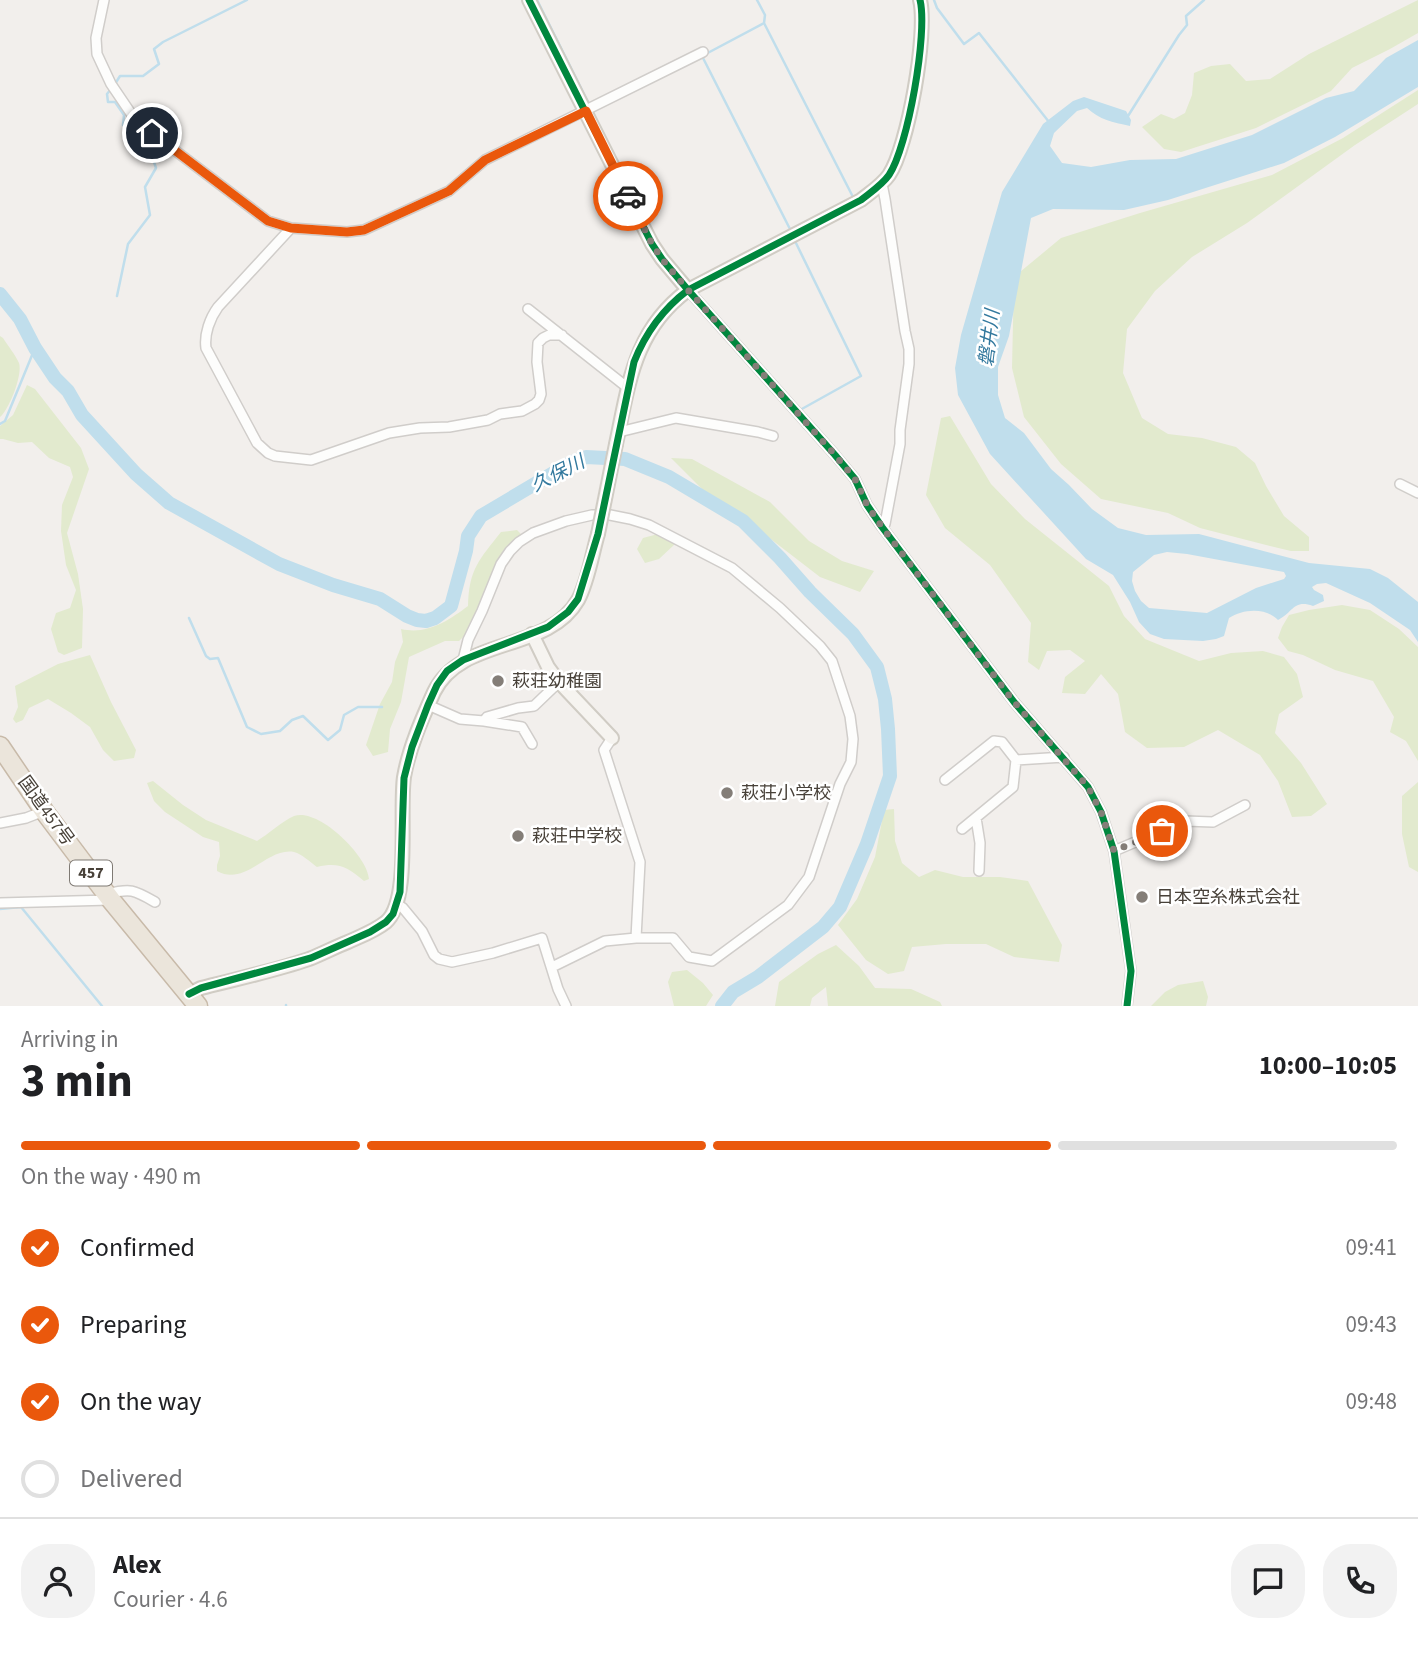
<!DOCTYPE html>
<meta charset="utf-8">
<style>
body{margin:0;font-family:"Source Sans 3","Noto Sans JP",sans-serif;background:#f2f2f2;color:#202124;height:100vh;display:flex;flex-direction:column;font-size:26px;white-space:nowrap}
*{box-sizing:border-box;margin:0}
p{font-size:23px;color:#757577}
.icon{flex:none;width:38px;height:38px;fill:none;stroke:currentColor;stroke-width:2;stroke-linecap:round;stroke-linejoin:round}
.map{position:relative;height:1006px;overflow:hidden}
.drawer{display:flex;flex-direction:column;background:#fff;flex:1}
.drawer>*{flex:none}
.pin{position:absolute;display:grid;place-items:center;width:60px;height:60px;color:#fff;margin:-30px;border:4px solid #fff;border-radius:50%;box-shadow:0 2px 7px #0007}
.courier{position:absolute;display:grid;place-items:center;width:70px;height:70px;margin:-35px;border:5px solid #ea580c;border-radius:50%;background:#fff;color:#222;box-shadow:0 2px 9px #0007}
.overview em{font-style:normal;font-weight:700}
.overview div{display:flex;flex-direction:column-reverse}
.overview{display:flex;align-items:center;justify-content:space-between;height:119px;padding:0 21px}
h1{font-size:46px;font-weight:700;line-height:52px}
.bar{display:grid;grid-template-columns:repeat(4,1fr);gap:10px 7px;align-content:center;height:84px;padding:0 21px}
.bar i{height:9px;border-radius:5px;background:#e0e0e0}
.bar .active{background:#ea580c}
.bar p{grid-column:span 4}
.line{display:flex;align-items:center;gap:18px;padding:0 21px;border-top:2px solid #e0e0e0}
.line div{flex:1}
.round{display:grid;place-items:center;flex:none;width:74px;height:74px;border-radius:28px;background:#f2f2f2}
ol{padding:0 21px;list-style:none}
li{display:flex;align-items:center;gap:21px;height:77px}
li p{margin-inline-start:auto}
li .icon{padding:7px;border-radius:50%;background:#ea580c;color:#fff;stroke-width:4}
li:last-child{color:#757577}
li i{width:38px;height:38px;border:4px solid #e0e0e0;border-radius:50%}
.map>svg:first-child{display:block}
</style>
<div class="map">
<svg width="1418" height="1006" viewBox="0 0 1418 1006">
<rect width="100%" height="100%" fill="#f2efec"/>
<path fill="#e2eace" d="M 1418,0 L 1418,33 L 1390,49 L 1352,68 L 1331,91 L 1256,128 L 1181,152 L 1164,149 L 1142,127 L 1161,114 L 1174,119 L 1185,113 L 1192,95 L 1194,73 L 1211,66 L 1230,64 L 1246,81 L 1270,79 L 1309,54 Z
M 1418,90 L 1418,104 L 1355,145 L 1247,223 L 1192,257 L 1155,291 L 1127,329 L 1123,373 L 1142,418 L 1168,434 L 1202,438 L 1236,447 L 1255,463 L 1266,486 L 1284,516 L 1309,537 L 1309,551 L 1291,551 L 1270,546 L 1200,528 L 1168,513 L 1101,499 L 1061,464 L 1024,417 L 1012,368 L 1014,277 L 1061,238 L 1140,213 L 1272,175 L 1343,138 Z
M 0,336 L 3,338 C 8,346 15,354 19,363 C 23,374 9,410 0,417 Z
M 27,385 L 35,389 L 81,448 L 89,469 L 67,533 L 78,574 L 83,609 L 82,648 L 64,655 L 58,652 L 51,629 L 56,613 L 70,608 L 76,590 L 66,565 L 61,531 L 62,505 L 73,477 L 70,467 L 49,458 L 32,442 L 18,443 L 3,439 L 0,439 L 0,426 L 13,415 Z
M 950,416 L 991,484 L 1025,519 L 1109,586 L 1124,616 L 1145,639 L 1199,661 L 1231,653 L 1263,651 L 1284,657 L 1297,674 L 1303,697 L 1279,714 L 1275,733 L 1301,763 L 1327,804 L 1311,816 L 1292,817 L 1278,781 L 1260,755 L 1218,730 L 1184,747 L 1147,748 L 1125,732 L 1118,694 L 1101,674 L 1085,694 L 1062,693 L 1065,677 L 1085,661 L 1070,650 L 1047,651 L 1039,670 L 1028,662 L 1031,623 L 990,565 L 945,528 L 926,495 L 941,418 Z
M 671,458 L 692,459 L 770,502 L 809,541 L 842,561 L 874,571 L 860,592 L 820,577 L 772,540 L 706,493 Z
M 517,530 L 522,535 L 503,551 L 469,631 L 459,641 L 445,641 L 409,657 L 401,702 L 390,729 L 388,752 L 373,756 L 366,745 L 380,704 L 392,682 L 395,662 L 403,642 L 401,629 C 427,635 448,621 468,606 C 469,569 479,560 501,532 Z
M 658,534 L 675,544 L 659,559 L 645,563 L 637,549 L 643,538 Z
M 1342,605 L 1370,610 L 1399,629 L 1418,647 L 1418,761 L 1406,741 L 1390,732 L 1394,717 L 1373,681 L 1335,670 L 1303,655 L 1288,651 L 1278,638 L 1282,627 L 1289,615 L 1309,610 Z
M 90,655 L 111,702 L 136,750 L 134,758 L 114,761 L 103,750 L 90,727 L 71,713 L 48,699 L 29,708 L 23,720 L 16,723 L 13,719 L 18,707 L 15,686 L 58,664 Z
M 153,781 L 183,805 L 206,820 L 257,841 C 267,835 284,820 294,816 C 318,807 368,856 369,879 L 364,881 C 347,867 339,862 317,867 C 310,862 302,854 294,852 C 267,847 246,887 217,871 L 217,865 L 220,856 L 219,842 L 203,837 L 165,812 L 154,801 L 147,783 Z
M 1418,782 L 1418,872 L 1409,867 L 1402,834 L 1402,796 Z
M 894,809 L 895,841 L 902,863 L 919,877 L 935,870 L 963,877 L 1000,877 L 1028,881 L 1062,945 L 1059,962 L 1014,957 L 986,944 L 946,944 L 912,947 L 904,971 L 888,974 L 866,960 L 838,925 L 857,899 L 875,857 L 884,810 Z
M 836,945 L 859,966 L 875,988 L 911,989 L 940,1002 L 942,1006 L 828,1006 L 826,987 L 812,998 L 810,1006 L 775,1006 L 779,982 L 818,954 Z
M 687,970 L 703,983 L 713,995 L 706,1006 L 674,1006 L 668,982 L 672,972 Z
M 1203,981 L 1208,997 L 1206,1006 L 1151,1006 L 1165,992 L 1178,985 Z"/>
<path fill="#c0deec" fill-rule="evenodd" d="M 1418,40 L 1418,87 L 1335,137 L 1284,163 L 1168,200 L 1124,210 L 1053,209 L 1031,218 L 1009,336 L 998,367 L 998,395 L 1005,418 L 1024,433 L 1051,469 L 1069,485 L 1092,509 L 1118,528 L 1146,535 L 1199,534 L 1309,563 L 1370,569 L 1388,578 L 1418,602 L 1418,642 L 1410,630 L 1370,603 L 1326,583 L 1317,584 L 1312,587 L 1314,590 L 1323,595 L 1324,601 L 1313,606 C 1293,599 1293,613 1278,620 C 1265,607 1243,609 1229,618 L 1224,636 L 1216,639 L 1203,641 L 1164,639 L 1150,634 L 1139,622 L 1130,602 L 1113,575 L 1086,559 L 990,454 L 958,395 L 955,368 L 961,335 L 1002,192 L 1043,124 L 1073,101 L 1084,97 L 1126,111 L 1131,120 L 1130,126 C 1112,122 1100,120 1087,108 L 1077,111 L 1054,133 L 1050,146 L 1062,163 L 1091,167 L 1130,160 L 1176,159 L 1252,135 L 1326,98 L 1354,91 L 1386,58 ZM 1167,552 L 1187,554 L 1284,572 L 1286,576 L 1284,579 L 1256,588 L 1207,613 L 1149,608 L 1141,601 L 1135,591 L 1132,581 L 1133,572 L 1154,555 Z"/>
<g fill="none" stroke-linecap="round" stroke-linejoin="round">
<path stroke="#c0deec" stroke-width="2.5" d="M 537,0 L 589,104
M 757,0 L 765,15 L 764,23 L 853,197
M 934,0 L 937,8 L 964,44 L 979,33 L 1049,122
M 764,23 L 702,56 L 792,233
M 115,84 L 120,76 L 143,76 L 159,64 L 154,49 L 163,42 L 247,0
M 111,89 L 107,94 L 108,102 L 115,102 L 124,115 L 123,125 L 153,159 L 156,168 L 145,187 L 150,215 L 128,244 L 117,296
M 1126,115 L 1128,116 L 1179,35 L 1187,25 L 1186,16 L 1204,0
M 794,239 L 861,376 L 800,410
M 0,424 L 5,421 L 35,348
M 189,618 L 206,656 L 210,659 L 218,658 L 247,727 L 261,734 L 280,731 L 292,720 L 303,716 L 328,740 L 340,730 L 344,715 L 358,707 L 382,707
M 0,909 L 21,907 L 102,1006
M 286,1005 L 286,1006"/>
<path stroke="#c0deec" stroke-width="14" d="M 0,294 L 20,319 L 35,348 L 55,378 L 68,391 L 82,415 L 136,474 L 169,503 L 279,564 L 333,585 L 380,599 L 407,616 L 417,620 L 426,621 L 435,618 L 451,606 L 466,551 L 468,536 L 481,516 L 572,462 L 586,457 L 625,459 L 669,477 L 743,521 L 780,558 L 810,592 L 853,634 L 877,667 L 885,699 L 888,729 L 890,776 L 867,844 L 840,907 L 823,927 L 758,977 L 733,992 L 722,1006"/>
<g stroke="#d0cdca" stroke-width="12">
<path id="street" d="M 104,0 L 96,38 L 97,54 L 111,84 L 132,115 L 152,133 L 268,221 L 291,228 L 347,232 L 364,230 L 449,191 L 485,160 L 703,52
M 882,184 L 885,199 L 905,331 L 909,349 L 909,364 L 900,430 L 900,444 L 885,524 L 882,527
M 291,228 L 218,307 C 210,318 204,334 206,348 L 257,443 L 268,453 L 275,456 L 311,460 L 389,433 L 420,428 L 449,427 L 488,420 L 500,414 L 522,411 L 535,404 L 539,400 L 541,394 L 537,362 L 538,343 L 543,338 L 549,335 L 562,335
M 688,290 L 835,455 L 855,479 L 867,505 L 882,527 L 1014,702 L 1088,787 L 1101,812 L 1114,851 L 1131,971 L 1127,1006
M 528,309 L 628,388
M 619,432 L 676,418 L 758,432 L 773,436
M 1400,484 L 1418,493
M 463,660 L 468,640 L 482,611 L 501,564 L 510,551 L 519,542 L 533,533 L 566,521 L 592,515 L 610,515 L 630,519 L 649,525 L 732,568 L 780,608 L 820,646 L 832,661 L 850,716 L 853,739 L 851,762 L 840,784 L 809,877 L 788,905 L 712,961 L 689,957 L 673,938 L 636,938 L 605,941 L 552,967
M 428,705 L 460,719 L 484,721 L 522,727 L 532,744
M 484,721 L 487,717 L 518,708 L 534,706 L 559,682
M 612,738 L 604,750 L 640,862 L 636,938
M 945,780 L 994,741 L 1002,742 L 1016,760 L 1064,757
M 976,818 L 980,843 L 979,871
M 0,823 L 26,818 L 44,811
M 962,829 L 1013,787 L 1016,760
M 1114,851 L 1185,821 L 1213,822 L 1245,805
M 107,894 C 131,888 134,890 155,902
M 0,903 L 110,900
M 397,904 L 403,908 L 422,931 L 434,955 L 439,959 L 452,962 L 493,953 L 542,938 L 558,989 L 566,1006"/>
</g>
<g stroke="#d0ccc4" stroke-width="16">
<path id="secondary" d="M 529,0 L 652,244 L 662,259 L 688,290
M 616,444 C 629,383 634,330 688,290 L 861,200 C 871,192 882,185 889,175 C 908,147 928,32 920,0
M 532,634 L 548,667 L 559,682 L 612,738
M 189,994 L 201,988 C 237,979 274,971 309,959 C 322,954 335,947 348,942 C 361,936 375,931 386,922 C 411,901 399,811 404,777 C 409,748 422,719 434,692 C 461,636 548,653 578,600 C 588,582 592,554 598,534"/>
</g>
<g stroke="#c8baa9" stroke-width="21">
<path id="highway" d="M 0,746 L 44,811 L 111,900 L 198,1006"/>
</g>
<use href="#street" stroke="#fdfdfc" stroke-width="9"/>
<use href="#secondary" stroke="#f6f4f0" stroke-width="12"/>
<use href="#highway" stroke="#ebe5db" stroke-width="18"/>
<g stroke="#d0ccc4" stroke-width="16" stroke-linecap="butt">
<path id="secondary-bridge" d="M 598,534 L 616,444"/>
</g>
<use href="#secondary-bridge" stroke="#f6f4f0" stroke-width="12"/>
<g stroke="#fff" stroke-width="11">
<path id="cycleway" d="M 529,0 L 652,244 L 662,259 L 688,290 L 835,455 L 855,479 L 867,505 L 882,527 L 1014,702 L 1088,787 L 1101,812 L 1114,851 L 1131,971 L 1127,1006
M 189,994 L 201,988 L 311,958 L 370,932 L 386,922 L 393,914 L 400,892 L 404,778 L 412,747 L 428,705 L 437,685 L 447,671 L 463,660 L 548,627 L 568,612 L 578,599 L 598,534 L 634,362 C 645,334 663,309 688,290 L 861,200 C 871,192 882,185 889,175 C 908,147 928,32 920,0"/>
</g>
<use href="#cycleway" stroke="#00873e" stroke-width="7"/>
</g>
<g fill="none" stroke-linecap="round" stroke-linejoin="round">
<path stroke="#847e78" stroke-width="7" stroke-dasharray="0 12.6" d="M 628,196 L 652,244 L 662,259 L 688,290 L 835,455 L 855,479 L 867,505 L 882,527 L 1014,702 L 1088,787 L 1101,812 L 1114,851 L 1162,831"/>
<path stroke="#ea580c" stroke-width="9" d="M 152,133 L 268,221 L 291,228 L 347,232 L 364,230 L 449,191 L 485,160 L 586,111 L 628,196"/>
</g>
<g fill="#847e78" stroke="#fff" stroke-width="2.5">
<circle cx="498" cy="681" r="7"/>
<circle cx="727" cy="793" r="7"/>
<circle cx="518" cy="836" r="7"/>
<circle cx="1142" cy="897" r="7"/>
</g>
<g text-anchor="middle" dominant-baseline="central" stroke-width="5" stroke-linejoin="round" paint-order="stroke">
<rect fill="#fff" stroke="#7f7a74" stroke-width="2" x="70" y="860.5" width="42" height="25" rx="5"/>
<g font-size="16" font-weight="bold" fill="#484139">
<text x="91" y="873">457</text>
</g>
<g font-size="18" fill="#484139" stroke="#fff" text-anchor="start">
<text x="512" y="681">萩荘幼稚園</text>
<text x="741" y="793">萩荘小学校</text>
<text x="532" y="836">萩荘中学校</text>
<text x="1156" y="897">日本空糸株式会社</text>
</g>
<g font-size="18" fill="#484139" stroke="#fff">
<text transform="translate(46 811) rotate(54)">国道457号</text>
</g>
<g font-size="19" font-style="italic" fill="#33799e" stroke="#fff">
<text transform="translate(990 338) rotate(-83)">磐井川</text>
<text transform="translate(558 474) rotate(-27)">久保川</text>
</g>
</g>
</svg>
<div class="pin" style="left:1162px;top:831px;background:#ea580c"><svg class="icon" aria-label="bag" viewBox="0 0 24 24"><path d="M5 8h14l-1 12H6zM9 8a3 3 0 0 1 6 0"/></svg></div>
<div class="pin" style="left:152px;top:133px;background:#1f2937"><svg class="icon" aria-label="home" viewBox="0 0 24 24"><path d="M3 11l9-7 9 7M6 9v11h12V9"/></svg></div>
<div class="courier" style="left:628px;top:196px"><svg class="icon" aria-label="car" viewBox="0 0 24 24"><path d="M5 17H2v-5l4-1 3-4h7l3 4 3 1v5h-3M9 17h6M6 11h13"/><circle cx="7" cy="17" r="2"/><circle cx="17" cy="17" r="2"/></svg></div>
</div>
<section class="drawer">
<div class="overview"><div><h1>3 min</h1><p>Arriving in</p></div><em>10:00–10:05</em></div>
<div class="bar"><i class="active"></i><i class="active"></i><i class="active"></i><i></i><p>On the way · 490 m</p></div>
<ol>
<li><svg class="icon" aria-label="check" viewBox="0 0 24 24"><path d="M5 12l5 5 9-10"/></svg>Confirmed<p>09:41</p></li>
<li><svg class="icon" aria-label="check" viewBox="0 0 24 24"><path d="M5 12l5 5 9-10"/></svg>Preparing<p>09:43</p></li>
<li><svg class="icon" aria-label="check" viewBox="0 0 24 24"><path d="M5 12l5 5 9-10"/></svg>On the way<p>09:48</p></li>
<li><i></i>Delivered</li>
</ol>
<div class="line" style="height:126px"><a class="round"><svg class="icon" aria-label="person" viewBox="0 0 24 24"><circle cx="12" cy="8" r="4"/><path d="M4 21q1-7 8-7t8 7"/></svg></a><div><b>Alex</b><p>Courier · 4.6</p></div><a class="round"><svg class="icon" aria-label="chat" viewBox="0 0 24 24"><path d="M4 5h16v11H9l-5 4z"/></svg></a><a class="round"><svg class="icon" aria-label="phone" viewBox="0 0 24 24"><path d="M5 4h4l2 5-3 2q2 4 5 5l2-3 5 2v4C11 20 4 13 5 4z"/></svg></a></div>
</section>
